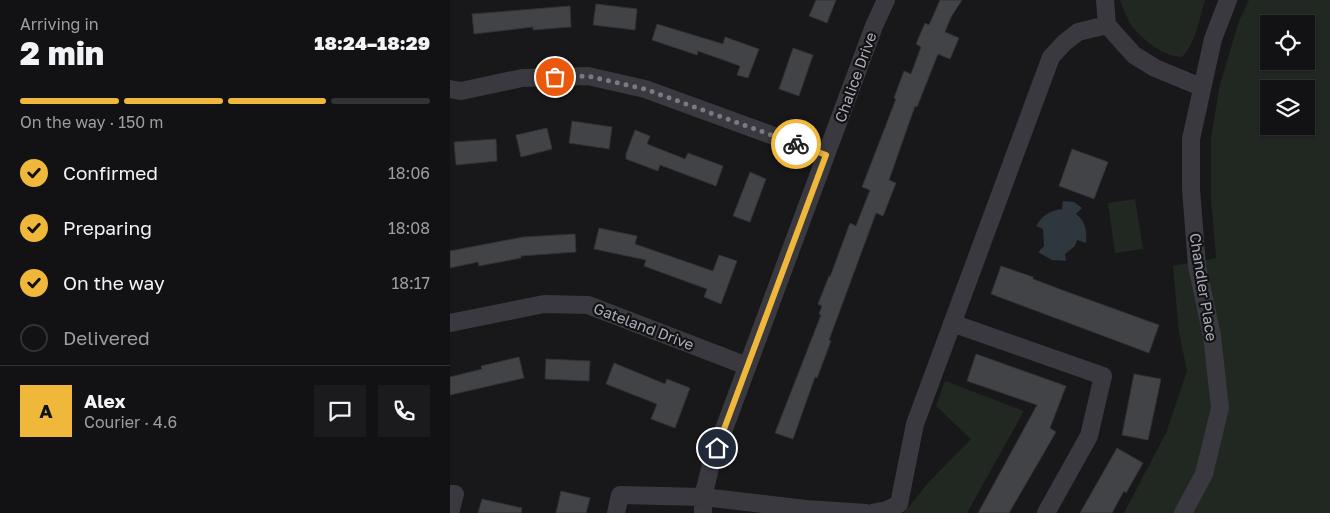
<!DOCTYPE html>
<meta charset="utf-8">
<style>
body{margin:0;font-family:"Golos Text",sans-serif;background:#1b1b1d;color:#f1f3f6;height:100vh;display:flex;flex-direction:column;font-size:19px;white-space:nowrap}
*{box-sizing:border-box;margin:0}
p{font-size:16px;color:#9c9ea0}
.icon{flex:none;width:28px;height:28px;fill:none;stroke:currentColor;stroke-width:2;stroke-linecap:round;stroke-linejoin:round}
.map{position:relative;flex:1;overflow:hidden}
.sheet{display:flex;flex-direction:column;background:#121214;width:450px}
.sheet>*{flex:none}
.controls{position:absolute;left:810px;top:15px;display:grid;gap:10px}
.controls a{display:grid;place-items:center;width:55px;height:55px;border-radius:0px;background:#121214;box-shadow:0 1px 4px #0004,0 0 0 1px #313234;font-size:25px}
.pin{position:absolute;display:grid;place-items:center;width:42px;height:42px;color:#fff;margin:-21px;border:2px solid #fff;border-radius:50%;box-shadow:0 1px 5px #0007}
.courier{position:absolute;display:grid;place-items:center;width:50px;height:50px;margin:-25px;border:4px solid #efb83a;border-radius:50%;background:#fff;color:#222;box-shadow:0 1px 6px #0007}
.summary em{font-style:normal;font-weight:800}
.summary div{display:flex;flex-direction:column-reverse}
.summary{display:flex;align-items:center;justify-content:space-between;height:85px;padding:0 20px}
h1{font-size:32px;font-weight:800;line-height:38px}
.bar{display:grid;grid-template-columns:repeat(4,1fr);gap:8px 5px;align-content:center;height:60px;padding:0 20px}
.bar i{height:6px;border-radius:4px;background:#313234}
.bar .current{background:#efb83a}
.bar p{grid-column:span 4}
.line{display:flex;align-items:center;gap:12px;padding:0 20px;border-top:1px solid #313234}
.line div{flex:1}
.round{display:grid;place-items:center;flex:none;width:52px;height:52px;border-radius:0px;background:#1b1b1d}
ol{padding:0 20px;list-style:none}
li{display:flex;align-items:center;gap:15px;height:55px}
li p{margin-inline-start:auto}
li .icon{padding:5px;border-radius:50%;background:#efb83a;color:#111;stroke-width:4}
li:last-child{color:#9c9ea0}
li i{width:28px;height:28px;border:2px solid #313234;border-radius:50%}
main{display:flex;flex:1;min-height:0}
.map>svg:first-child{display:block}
</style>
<main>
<section class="sheet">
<div class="summary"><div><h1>2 min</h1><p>Arriving in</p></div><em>18:24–18:29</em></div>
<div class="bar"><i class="current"></i><i class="current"></i><i class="current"></i><i></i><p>On the way · 150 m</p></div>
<ol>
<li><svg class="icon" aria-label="check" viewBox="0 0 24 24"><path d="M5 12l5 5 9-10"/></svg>Confirmed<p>18:06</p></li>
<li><svg class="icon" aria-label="check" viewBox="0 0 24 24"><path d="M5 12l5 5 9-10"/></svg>Preparing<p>18:08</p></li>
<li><svg class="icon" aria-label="check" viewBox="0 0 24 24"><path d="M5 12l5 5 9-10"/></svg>On the way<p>18:17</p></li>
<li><i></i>Delivered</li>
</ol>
<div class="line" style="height:90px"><b class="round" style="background:#efb83a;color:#111">A</b><div><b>Alex</b><p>Courier · 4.6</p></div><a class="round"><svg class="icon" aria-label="chat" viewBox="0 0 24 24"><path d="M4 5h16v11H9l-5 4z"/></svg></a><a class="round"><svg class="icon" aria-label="phone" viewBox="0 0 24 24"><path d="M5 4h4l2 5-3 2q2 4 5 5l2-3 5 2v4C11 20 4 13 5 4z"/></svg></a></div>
</section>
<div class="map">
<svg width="880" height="513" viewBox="0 0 880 513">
<rect width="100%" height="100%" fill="#18181a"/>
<path fill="#202821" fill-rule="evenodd" d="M 670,0 L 755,0 C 749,19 746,43 732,57 C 714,57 693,40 682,26 C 677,19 673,8 670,0 Z
M 799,0 L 880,0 L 880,513 L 674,513 L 716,433 L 737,371 L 729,333 L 723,266 L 766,258 L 761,198 L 761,138 L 770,84 L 789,21 ZM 819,24 L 856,24 L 856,61 L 819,61 ZM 819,89 L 856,89 L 856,126 L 819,126 Z
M 685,199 L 693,249 L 665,253 L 658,203 Z
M 495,381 L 574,411 L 517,513 L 454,513 L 478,483 L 521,439 L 486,406 Z"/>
<path fill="#2e363e" d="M 613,201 L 624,202 L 632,208 L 626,214 C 636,222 637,231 636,243 L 627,240 L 625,246 L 615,254 L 616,261 L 602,260 L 588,252 L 594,246 L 593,229 L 586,226 C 593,215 599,211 612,209 Z"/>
<path fill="#424347" stroke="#323236" d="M 366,0 L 386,0 L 377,23 L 359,16 Z
M 490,0 L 512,0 L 501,17 L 495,32 L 509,38 L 500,59 L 488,54 L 467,107 L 465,106 L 439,180 L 446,183 L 433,216 L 426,213 L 379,340 L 381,341 L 367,378 L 365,377 L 343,439 L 325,433 L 371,315 L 369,314 L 372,306 L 368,304 L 379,276 L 380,277 L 400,223 L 406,226 L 420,190 L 412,187 L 446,99 L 444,98 L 454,71 L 461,74 L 471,47 L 466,44 L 475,23 L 479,25 Z
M 146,4 L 187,9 L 185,30 L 143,25 Z
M 120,6 L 121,27 L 83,30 L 83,27 L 24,34 L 22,14 Z
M 207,24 L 273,44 L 275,37 L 309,49 L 298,78 L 287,75 L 290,66 L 248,51 L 247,55 L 202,40 Z
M 343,48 L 363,55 L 349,96 L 329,89 Z
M 122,121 L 162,127 L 159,149 L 119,143 Z
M 97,128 L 102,149 L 71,157 L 66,135 Z
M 185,130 L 200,136 L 197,144 L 235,159 L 238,153 L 273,166 L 266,186 L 210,165 L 208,171 L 176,159 L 176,154 Z
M 46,139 L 47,161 L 6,165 L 4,142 Z
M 622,149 L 658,162 L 644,199 L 609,186 Z
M 300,172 L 316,179 L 300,222 L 283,216 Z
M 149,228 L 187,236 L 185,244 L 263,271 L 269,255 L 287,261 L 271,304 L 254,297 L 257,289 L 194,266 L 196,260 L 144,249 Z
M 125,234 L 126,252 L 71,256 L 71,258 L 29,266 L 28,262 L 0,268 L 0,251 L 73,237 Z
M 551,266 L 583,277 L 583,279 L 612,290 L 709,325 L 699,353 L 541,294 Z
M 526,354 L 616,386 L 600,428 L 606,432 L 559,513 L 528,513 L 587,405 L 517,381 Z
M 69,357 L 74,378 L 0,395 L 0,377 L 32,369 L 31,366 Z
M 96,359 L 140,361 L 139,381 L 95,379 Z
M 164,363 L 215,384 L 217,379 L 240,388 L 225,428 L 201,419 L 207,404 L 156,384 Z
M 684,374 L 711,379 L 698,440 L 672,435 Z
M 667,448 L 693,463 L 676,493 L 674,491 L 662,513 L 630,513 Z
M 111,491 L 140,498 L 136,513 L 106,513 Z
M 32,499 L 72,508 L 71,513 L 28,513 Z"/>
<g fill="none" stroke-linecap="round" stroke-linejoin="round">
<path stroke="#39393f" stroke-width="18" d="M 655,0 L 657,25 L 684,55 L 705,68 L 751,87
M 0,89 L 11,91 L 72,78 L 138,76 L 195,89 L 376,155
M 0,323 L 94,304 L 138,305 L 297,366
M 502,323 L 653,376 L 639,436 L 596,513
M 0,494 L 5,494 L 0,513
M 356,509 L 416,513
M 166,513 L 170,495 L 253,497 L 356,509 L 355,513
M 253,513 L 253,497 L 261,464 L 424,26 L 436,0
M 422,513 L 437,510 L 449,504 L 465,424 L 601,57 L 614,43 L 628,32 L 657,25
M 733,513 L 754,474 L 770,408 L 762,336 L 747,266 L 741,189 L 741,139 L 763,39 L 778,0"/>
</g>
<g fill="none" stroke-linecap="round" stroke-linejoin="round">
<path stroke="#777a81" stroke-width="5" stroke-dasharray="0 9" d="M 105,77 L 138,76 L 195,89 L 346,144"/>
<path stroke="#efb83a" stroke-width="6" d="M 267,448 L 376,155 L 346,144"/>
</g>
<g text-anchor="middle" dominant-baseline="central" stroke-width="4.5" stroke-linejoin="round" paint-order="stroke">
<g font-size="15" fill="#aaaeb9" stroke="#131315">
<text transform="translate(405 77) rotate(-70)">Chalice Drive</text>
<text transform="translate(754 287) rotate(81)">Chandler Place</text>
<text transform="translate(194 326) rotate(21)">Gateland Drive</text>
</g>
</g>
</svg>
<div class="controls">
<a><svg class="icon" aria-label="locate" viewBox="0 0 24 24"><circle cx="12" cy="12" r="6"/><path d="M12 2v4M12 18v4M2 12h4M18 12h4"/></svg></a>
<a><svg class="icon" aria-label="layers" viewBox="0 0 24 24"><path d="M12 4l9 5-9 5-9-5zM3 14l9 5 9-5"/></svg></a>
</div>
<div class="pin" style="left:105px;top:77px;background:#ea580c"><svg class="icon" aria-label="bag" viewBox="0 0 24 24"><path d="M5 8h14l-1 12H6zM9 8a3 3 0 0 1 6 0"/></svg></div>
<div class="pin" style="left:267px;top:448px;background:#1f2937"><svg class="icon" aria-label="home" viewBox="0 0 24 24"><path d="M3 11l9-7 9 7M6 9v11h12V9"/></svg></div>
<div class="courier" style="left:346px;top:144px"><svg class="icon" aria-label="bike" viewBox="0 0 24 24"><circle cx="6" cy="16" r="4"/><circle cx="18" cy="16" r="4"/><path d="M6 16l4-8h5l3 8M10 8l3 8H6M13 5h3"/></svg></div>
</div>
</main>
